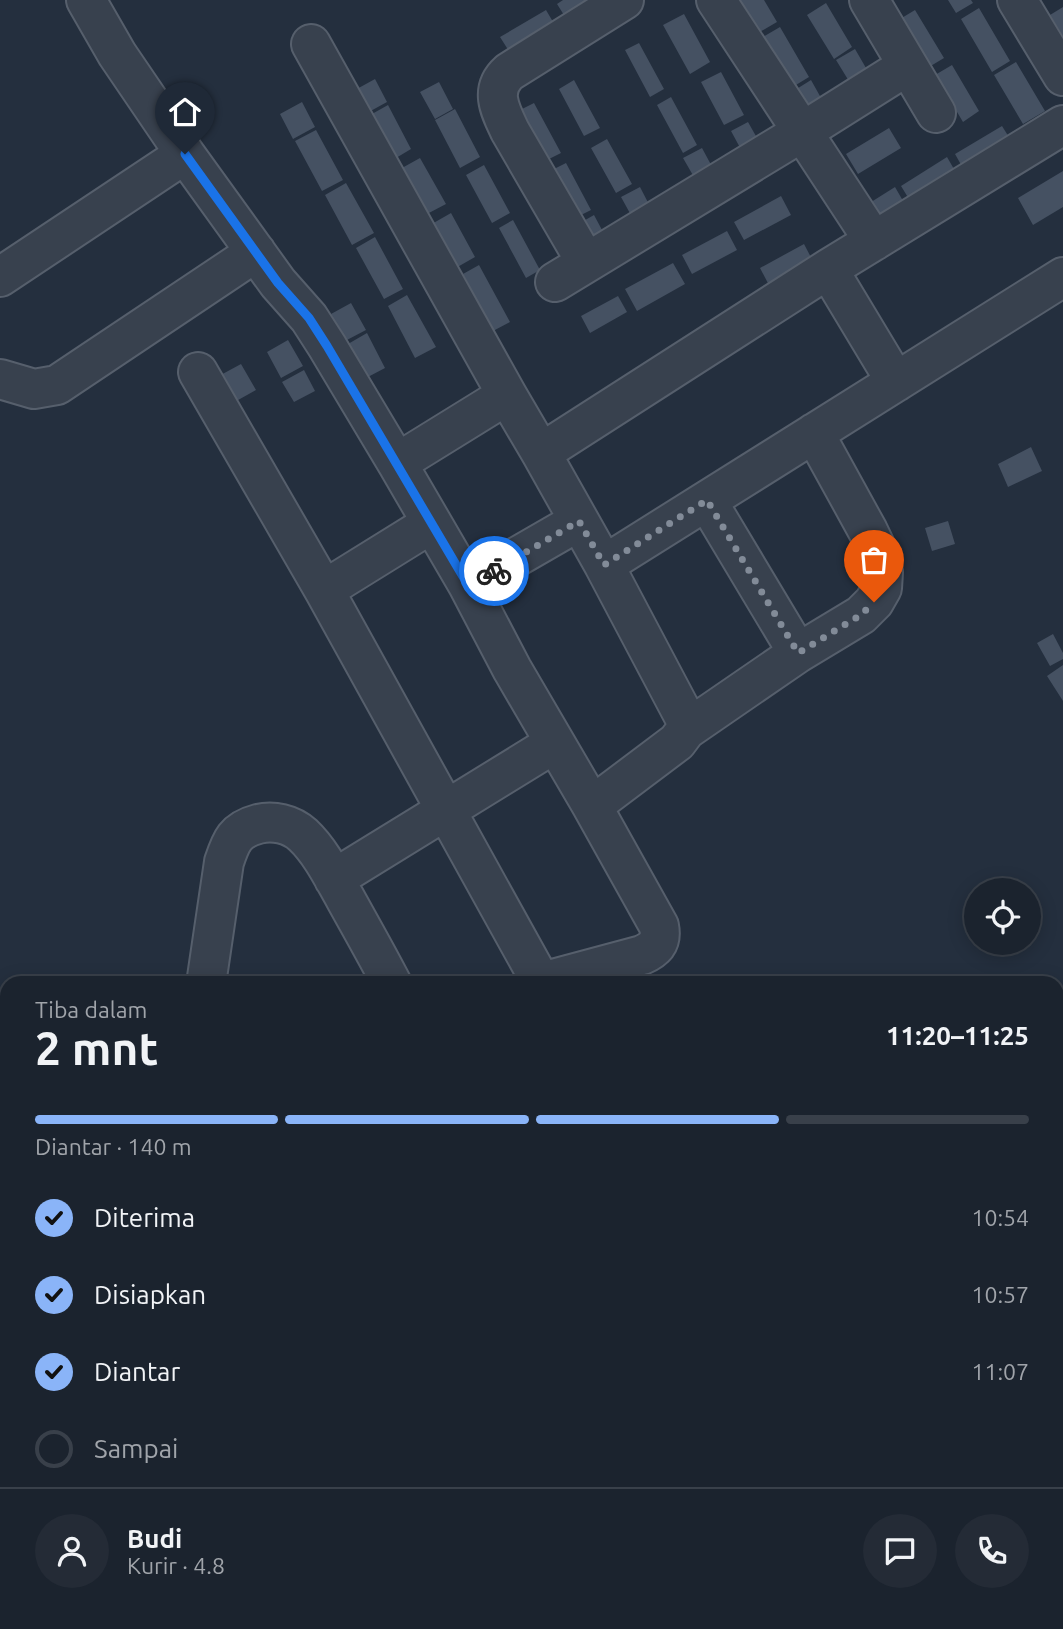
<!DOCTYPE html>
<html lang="id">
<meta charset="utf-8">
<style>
body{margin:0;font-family:Ubuntu,sans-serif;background:#242b36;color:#f1f3f6;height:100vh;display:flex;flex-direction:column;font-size:26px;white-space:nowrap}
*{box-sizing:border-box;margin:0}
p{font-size:23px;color:#a0a4aa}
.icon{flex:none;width:38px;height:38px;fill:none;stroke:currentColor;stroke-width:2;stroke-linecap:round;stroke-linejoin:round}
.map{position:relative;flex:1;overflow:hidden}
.details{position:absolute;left:0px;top:976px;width:1064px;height:653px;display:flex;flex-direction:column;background:#1b232e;border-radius:21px 21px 0 0;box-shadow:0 4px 18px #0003,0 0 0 2px #39404a}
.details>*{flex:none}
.buttons{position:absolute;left:964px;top:878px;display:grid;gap:14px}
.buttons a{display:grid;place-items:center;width:77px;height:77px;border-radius:50%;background:#1b232e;box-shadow:0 4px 18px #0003,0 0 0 2px #39404a;font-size:35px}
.pin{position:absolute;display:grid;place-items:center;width:60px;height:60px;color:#fff;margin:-72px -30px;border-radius:50% 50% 50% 0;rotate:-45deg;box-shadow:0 0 7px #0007}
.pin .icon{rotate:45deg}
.courier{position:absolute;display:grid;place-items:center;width:70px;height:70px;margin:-35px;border:5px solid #1a73e8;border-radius:50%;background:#fff;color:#222;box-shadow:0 2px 9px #0007}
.summary em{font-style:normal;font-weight:700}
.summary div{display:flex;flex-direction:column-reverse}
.summary{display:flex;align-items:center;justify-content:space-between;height:119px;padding:0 35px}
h1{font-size:46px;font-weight:700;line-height:52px}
.bar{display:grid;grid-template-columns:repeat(4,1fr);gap:10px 7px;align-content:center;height:84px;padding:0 35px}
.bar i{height:9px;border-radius:5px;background:#39404a}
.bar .current{background:#8ab4f8}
.bar p{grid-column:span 4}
.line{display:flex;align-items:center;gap:18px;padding:0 35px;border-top:2px solid #39404a}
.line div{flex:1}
.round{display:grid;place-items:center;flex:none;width:74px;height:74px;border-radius:37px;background:#242b36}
ol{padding:0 35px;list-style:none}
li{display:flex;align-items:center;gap:21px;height:77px}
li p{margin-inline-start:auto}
li .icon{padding:7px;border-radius:50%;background:#8ab4f8;color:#111;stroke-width:4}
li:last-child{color:#a0a4aa}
li i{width:38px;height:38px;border:4px solid #39404a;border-radius:50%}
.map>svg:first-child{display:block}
</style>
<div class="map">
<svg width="1063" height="1629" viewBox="0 0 1063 1629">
<rect width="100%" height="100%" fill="#242f3e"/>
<path fill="#455162" d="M 563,0 L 608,0 L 569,23 L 557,4 Z
M 738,0 L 764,0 L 777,22 L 758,33 Z
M 948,0 L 971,0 L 973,3 L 956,13 Z
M 826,3 L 852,47 L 834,59 L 807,15 Z
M 1063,7 L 1063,36 L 1050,15 Z
M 979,8 L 1010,61 L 992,72 L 961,19 Z
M 546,10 L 559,32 L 514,59 L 500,37 Z
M 915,10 L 944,58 L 929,67 L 900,19 Z
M 684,14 L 710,62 L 690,74 L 663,25 Z
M 780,27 L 809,77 L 791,88 L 761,38 Z
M 639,43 L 664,89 L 650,97 L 625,50 Z
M 855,49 L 873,80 L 855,91 L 836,60 Z
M 1016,62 L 1045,111 L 1023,124 L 994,75 Z
M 952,65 L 979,111 L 963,122 L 935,75 Z
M 721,72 L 744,115 L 724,125 L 701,82 Z
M 375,79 L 387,102 L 367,113 L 355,90 Z
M 574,80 L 600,128 L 584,136 L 559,89 Z
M 811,80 L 825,105 L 810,114 L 795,90 Z
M 439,82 L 453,109 L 435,119 L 420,92 Z
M 671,97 L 697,145 L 683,153 L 657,105 Z
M 302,102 L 315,127 L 293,139 L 280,114 Z
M 534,103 L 561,153 L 547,160 L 520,110 Z
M 388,105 L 411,149 L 396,158 L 372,114 Z
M 455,109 L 480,157 L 460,168 L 435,120 Z
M 748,122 L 761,145 L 744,155 L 731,131 Z
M 1002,126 L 1012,142 L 964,170 L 955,154 Z
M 889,128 L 901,148 L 858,174 L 846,154 Z
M 316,130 L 343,180 L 322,191 L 295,141 Z
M 607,139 L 632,184 L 616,193 L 591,148 Z
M 702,148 L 716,174 L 698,184 L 683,158 Z
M 947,157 L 958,176 L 912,204 L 901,186 Z
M 420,158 L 446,204 L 427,214 L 402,168 Z
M 566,163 L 591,210 L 577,217 L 552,170 Z
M 484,165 L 510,213 L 492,223 L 466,175 Z
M 1063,171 L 1063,207 L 1033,225 L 1018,198 Z
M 346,183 L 374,233 L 352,245 L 325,195 Z
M 640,187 L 655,216 L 637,226 L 621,197 Z
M 895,187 L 910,213 L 884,229 L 868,204 Z
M 781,196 L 791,215 L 744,240 L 734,222 Z
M 451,213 L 475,257 L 454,269 L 430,225 Z
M 594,215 L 609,243 L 595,251 L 580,223 Z
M 513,220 L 540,270 L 526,278 L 499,228 Z
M 727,231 L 737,250 L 692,274 L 682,255 Z
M 375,237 L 403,289 L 384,299 L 356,248 Z
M 804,244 L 815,265 L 771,289 L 760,268 Z
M 673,263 L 685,284 L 637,311 L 625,289 Z
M 479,265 L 510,322 L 493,331 L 463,274 Z
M 407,295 L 436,347 L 415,358 L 388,306 Z
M 618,296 L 627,312 L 590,333 L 581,316 Z
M 351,303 L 366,330 L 345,341 L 331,314 Z
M 367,333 L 385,368 L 366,378 L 348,344 Z
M 288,340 L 303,366 L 281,378 L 267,352 Z
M 241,364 L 256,390 L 231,404 L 217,377 Z
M 304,370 L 315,391 L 294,402 L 282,382 Z
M 1031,447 L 1042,471 L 1008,487 L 998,464 Z
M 948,521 L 955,544 L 932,551 L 925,528 Z
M 1053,634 L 1063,653 L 1063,659 L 1050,666 L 1037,643 Z
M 1063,665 L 1063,701 L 1047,676 Z"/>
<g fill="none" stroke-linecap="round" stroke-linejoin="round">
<g stroke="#565f6c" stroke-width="42">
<path id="minor" d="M 86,0 L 117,54 L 185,154 L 278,283 L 309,318 L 327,346 L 397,463
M 716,0 L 874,241
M 869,0 L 936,113
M 1017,0 L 1063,76
M 311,44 L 507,395 L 541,453 L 604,565 L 687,722 L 686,730 L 677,742 L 592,806 L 659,926 C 662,941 656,949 642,955 L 534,984
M 586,262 L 510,131 C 500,110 489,90 509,72 L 624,0
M 828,269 L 896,382
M 0,277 L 185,154
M 555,282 L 802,132 L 907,66
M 198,372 L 324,590 L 541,982
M 0,379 L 34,389 L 57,385 L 256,252
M 507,395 L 397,463 L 468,585 L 579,521
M 541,453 L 828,269 L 1063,125
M 707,501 L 798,653
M 604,565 L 1063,277
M 468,585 L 512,669 L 592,806
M 324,590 L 432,523
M 686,730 L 798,653 L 861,615 L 874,602 L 882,588 L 883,572 L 879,554 L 868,531 L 814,433
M 334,879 L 555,743
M 206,984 L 224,862 C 231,841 235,830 258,824 C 273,820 291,824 303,835 C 321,852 333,877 345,898 C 361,927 377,955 392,984"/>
</g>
<use href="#minor" stroke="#38414e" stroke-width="38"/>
</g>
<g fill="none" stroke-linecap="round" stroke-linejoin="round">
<path stroke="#828b98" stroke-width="7" stroke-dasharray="0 12.6" d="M 494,571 L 579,521 L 604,565 L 707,500 L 798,653 L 861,615 L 874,602"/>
<path stroke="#1a73e8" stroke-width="9" d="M 185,154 L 278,283 L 309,318 L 327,346 L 468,585 L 494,571"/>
</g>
</svg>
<div class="buttons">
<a><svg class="icon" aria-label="locate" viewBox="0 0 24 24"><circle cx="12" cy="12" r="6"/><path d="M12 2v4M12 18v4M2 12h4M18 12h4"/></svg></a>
</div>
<div class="pin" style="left:874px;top:602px;background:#ea580c"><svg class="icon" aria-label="bag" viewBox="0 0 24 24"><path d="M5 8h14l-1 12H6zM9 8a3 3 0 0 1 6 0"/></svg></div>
<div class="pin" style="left:185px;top:154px;background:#1f2937"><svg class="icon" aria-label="home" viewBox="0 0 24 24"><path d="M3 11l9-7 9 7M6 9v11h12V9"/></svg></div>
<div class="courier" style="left:494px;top:571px"><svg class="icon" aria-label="bike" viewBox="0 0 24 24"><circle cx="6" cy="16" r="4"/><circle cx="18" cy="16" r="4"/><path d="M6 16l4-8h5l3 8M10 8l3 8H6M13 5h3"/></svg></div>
<section class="details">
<div class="summary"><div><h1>2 mnt</h1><p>Tiba dalam</p></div><em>11:20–11:25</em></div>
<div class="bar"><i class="current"></i><i class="current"></i><i class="current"></i><i></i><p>Diantar · 140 m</p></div>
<ol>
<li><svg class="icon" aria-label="check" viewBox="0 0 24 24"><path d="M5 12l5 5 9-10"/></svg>Diterima<p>10:54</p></li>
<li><svg class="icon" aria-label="check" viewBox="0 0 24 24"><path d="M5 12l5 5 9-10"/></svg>Disiapkan<p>10:57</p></li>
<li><svg class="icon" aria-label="check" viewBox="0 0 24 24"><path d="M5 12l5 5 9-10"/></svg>Diantar<p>11:07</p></li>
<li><i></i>Sampai</li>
</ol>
<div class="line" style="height:126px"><a class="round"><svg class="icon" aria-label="person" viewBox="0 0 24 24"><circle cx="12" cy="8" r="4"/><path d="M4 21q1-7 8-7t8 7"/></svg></a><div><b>Budi</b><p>Kurir · 4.8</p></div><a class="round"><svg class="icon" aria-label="chat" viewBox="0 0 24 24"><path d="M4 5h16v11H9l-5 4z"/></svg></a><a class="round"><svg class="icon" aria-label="phone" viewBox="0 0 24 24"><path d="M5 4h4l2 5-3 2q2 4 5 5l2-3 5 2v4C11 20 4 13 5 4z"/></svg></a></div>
</section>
</div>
